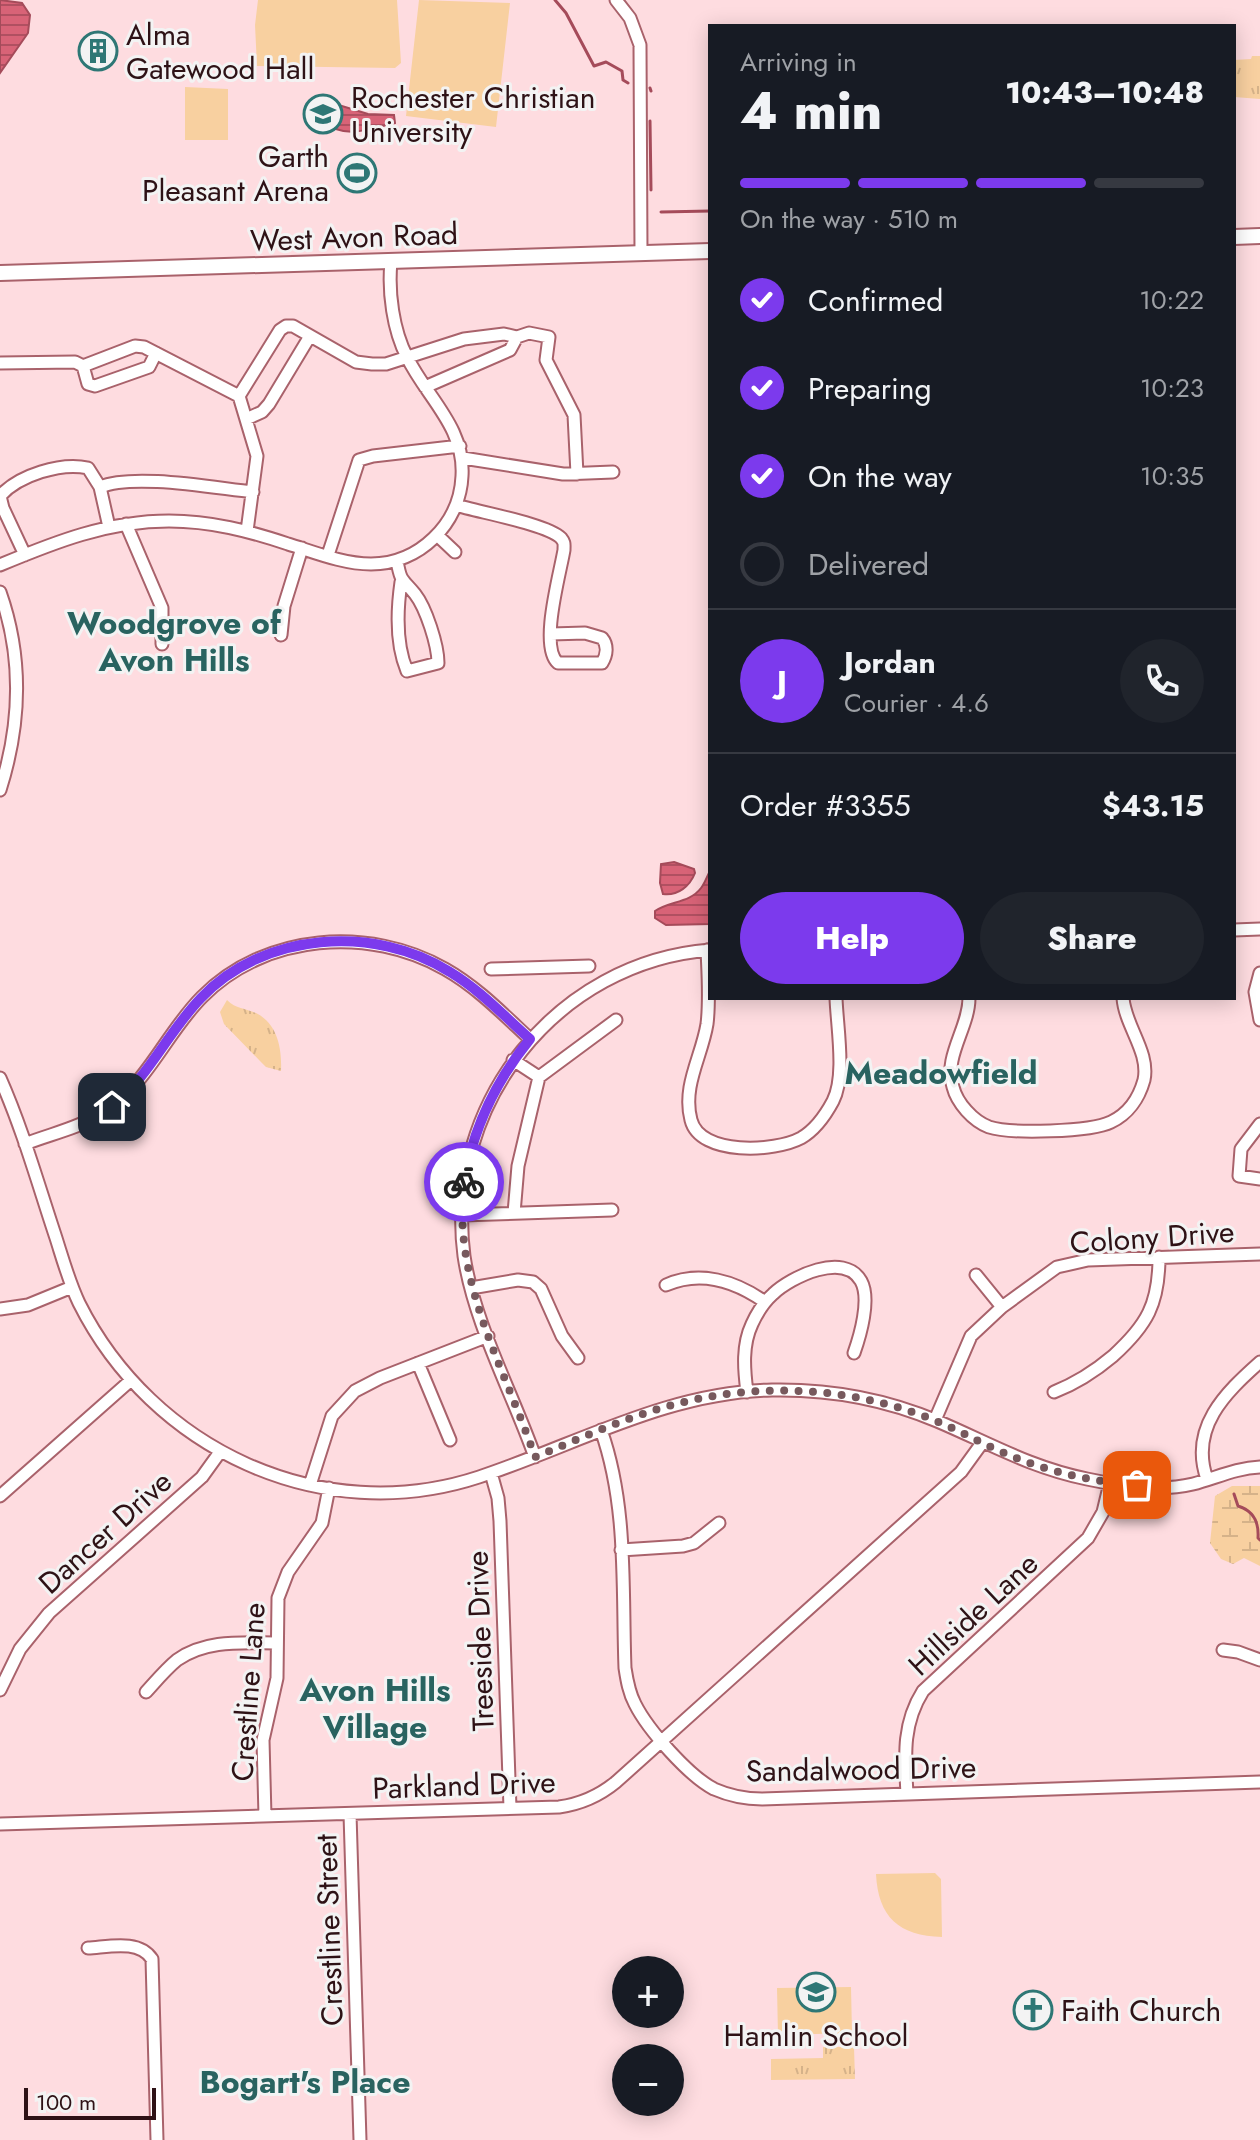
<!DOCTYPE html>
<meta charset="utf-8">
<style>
body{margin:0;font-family:Jost,sans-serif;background:#20242c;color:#f1f3f6;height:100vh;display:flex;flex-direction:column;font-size:30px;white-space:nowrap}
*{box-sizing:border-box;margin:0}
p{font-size:26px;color:#9ea1a6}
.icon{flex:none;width:44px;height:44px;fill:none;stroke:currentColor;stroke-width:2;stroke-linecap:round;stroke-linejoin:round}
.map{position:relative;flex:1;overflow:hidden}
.drawer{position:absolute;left:708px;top:24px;width:528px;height:976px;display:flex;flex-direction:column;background:#171b24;border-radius:0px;box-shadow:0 4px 20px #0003}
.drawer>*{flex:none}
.fabs{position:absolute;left:612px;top:1956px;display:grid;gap:16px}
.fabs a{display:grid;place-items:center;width:72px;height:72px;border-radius:50%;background:#171b24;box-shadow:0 4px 20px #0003;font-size:40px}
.scale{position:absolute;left:24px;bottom:20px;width:132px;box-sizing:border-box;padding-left:8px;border:4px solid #2e1216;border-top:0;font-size:22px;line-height:28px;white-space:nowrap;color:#2e1216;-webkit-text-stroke:6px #f3f3f3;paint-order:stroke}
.pin{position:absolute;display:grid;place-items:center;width:68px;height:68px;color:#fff;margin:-34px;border-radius:16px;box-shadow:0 4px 12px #0006}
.courier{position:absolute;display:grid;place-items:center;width:80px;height:80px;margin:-40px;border:6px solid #7c3aed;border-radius:50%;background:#fff;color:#222;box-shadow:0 2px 10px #0007}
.overview em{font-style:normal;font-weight:800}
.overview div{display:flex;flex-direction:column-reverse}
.overview{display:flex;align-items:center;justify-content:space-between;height:136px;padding:0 32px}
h1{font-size:52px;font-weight:800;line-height:60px}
.bar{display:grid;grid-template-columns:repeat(4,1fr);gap:12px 8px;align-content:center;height:96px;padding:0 32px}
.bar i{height:10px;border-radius:6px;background:#363941}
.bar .active{background:#7c3aed}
.bar p{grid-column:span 4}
.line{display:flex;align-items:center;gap:20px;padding:0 32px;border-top:2px solid #363941}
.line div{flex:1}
.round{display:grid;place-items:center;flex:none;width:84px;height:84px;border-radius:42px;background:#20242c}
ol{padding:0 32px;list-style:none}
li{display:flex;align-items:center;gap:24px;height:88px}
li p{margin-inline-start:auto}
li .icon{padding:8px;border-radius:50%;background:#7c3aed;color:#fff;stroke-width:4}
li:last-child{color:#9ea1a6}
li i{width:44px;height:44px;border:4px solid #363941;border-radius:50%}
.primary-button{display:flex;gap:16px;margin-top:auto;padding:16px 32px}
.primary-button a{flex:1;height:92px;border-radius:48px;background:#7c3aed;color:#fff;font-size:32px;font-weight:800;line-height:92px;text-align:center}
.primary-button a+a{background:#20242c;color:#f1f3f6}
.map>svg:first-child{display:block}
</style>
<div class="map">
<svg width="1260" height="2140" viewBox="0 0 1260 2140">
<defs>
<pattern id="grass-tufts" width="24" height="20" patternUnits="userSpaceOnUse" patternTransform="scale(2)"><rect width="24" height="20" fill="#f8d0a0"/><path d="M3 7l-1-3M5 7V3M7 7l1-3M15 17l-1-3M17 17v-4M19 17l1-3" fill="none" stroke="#d5b289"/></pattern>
<pattern id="wetland-marsh" width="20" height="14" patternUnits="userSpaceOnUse" patternTransform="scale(2)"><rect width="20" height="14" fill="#f8d0a0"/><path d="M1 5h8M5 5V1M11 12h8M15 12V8" fill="none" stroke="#d5b289"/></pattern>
<pattern id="water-rules" width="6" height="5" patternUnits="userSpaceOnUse" patternTransform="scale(2)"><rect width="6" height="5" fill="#d86377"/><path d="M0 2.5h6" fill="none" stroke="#b05061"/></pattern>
</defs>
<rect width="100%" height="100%" fill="#fedce0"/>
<path fill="url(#grass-tufts)" d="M 1252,56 L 1260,56 L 1260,99 L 1234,97 L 1234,60 L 1251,59 Z
M 227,1000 C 236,1009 245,1008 256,1013 C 278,1024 282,1049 281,1071 L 266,1067 L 260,1061 L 224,1024 L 220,1012 Z
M 823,2047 L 854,2047 L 855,2079 L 771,2080 L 771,2059 L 823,2058 Z"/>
<path fill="url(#wetland-marsh)" d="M 1232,1486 L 1260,1486 L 1260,1566 L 1244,1558 L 1233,1564 L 1221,1559 L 1210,1543 L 1215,1496 Z"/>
<path fill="#f8d0a0" d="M 258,0 L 397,0 L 401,63 L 395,68 L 257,66 L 255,25 Z
M 419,0 L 510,3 L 496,127 L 406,116 Z
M 185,87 L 228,89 L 228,140 L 185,140 Z
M 935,1873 L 941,1879 L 942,1937 C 899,1936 878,1917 876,1874 Z
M 851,1987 L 852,2033 L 778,2035 L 777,1988 Z"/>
<path fill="url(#water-rules)" stroke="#a54b5a" stroke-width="2" d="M 0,0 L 22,3 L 30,15 L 28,33 L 0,73 Z
M 332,103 L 368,114 L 394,115 L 395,123 C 371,129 343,140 323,121 L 323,105 Z
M 674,862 L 694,869 L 695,873 C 690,886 678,896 663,894 L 660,883 L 661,864 Z
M 710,871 L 710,924 L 666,925 L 655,918 L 655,911 C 669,901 690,903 701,888 C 705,883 707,876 710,871 Z"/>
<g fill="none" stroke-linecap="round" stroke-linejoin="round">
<path stroke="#a54b5a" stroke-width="3" d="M 555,0 L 566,13 L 594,66 L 606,62 L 622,71 L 623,80 L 628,83
M 650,88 L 651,91
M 650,121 L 651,190
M 661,212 L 710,211
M 1234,1494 L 1238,1506 C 1254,1511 1259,1522 1258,1538 L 1260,1540"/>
<g stroke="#a9626b" stroke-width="15">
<path id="minor" d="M 616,0 L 630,18 L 640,45 L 641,253
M 0,363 L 75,362 L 83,366 L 135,346 L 144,347 L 239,396
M 83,366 L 88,384 L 95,386 L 149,367 L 156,353
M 425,387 L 510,350 L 517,337
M 239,396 L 280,330 L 286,326 L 293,326 L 356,362 L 372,364 L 386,364 L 464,339 L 504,334 L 517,337 L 529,333 L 549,337 L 546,360 L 574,415 L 577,474
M 239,396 L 257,456 L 247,531
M 246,419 L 262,412 L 269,404 L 310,336
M 463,458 L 563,474 L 613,472
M 100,487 C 134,473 214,488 253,492
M 456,505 C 478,512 547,524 561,538 C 565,543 564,544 564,550 C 560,574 539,647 558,663 L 602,663 C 607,655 608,645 602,638 L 585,633 L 551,634
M 126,524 L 162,608 L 162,644
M 437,535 L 455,552
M 25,555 L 3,508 L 0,496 C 19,475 61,462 88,468 L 100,487 L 109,527
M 328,555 L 359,460 L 373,456 L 460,446
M 397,561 C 401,583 402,578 415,594 C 426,608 438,645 438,663 L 407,671 C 396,645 397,610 401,582
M 0,565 C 55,542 108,521 169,521 C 211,521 249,531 288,544 C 314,552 343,564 371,564 C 419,564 460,524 462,476 C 465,427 427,398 407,357 C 393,330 388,292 391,262
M 0,592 C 23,657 21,724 0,790
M 281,635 L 284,606 L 302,548
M 1234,930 L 1260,929
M 707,950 C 708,974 710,1000 707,1024 C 702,1056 682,1086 691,1120 C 700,1156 775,1152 801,1138 C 815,1130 825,1116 833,1101 C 846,1076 837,1027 836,998
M 491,969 L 589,966
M 1260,973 L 1255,992 L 1260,1020
M 969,998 C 969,1028 943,1057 953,1087 C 957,1103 973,1121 989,1127 C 1010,1134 1091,1132 1111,1122 C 1128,1114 1139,1098 1144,1080 C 1150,1052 1125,1026 1123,998
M 513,1060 L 539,1077
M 0,1078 C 23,1130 38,1184 56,1238 C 63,1260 69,1282 79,1303 C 152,1449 321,1529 479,1477 C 576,1445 667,1392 772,1390 C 827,1389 885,1399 937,1421 C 989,1443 1029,1467 1087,1479 C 1119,1486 1160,1492 1193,1484 C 1216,1478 1236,1468 1260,1467
M 1260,1124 L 1241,1149 L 1239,1176 L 1260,1179
M 25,1144 C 50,1134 76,1129 99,1115 C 146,1088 165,1034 202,997 C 265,933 370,926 445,969 C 477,987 503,1014 530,1039
M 514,1213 L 518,1166 L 539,1077 L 616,1020
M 462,1215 L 612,1210
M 976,1275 L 1002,1307
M 666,1285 C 700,1270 735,1281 765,1302
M 471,1288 L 518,1280 L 533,1282 L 541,1289 L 562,1336 L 578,1358
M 0,1309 L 28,1305 L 72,1287
M 418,1363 L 450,1440
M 747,1392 C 744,1369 742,1345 752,1324 C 757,1313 764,1302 773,1294 C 791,1277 844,1251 861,1281 C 871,1299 860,1336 854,1353
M 1054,1392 C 1077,1383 1094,1372 1113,1356 C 1147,1325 1159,1304 1159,1257
M 935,1420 L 971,1336 L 1002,1307 L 1057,1267 L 1088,1260 L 1260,1254
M 601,1430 C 628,1506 622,1589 625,1668 C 627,1681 629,1693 635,1704 C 648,1730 689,1776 714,1789 C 730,1796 746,1799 762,1799 L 1260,1782
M 535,1457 C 512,1392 474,1323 464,1256 C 444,1104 557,962 710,950
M 491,1473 L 498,1498 L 500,1521 L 510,1808
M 1207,1479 C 1189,1428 1225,1393 1260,1362
M 310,1485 L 332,1416 L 355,1391 L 380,1378 L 488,1336
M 0,1496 L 130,1381
M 621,1550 L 683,1546 L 694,1543 L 719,1523
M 1223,1650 L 1238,1652 L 1260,1660
M 0,1690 L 20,1649 L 49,1613 L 202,1477 L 220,1452
M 146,1692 C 156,1681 166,1669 177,1660 C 206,1639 243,1643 277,1643
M 907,1794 C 905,1757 902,1724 923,1691 L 1088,1538 L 1103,1512 L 1110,1483
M 350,1814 L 360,2140
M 265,1816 L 263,1740 L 277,1678 L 278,1598 L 288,1572 L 322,1523 L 329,1488
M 0,1824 L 559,1807 C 581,1804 599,1796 616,1782 L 961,1472 L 982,1443
M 88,1948 C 108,1947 139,1939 152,1959 L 157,2140"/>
</g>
<g stroke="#a9626b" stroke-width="18">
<path id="major" d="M 1234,237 L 1260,236
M 0,273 L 710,251"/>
</g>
<use href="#minor" stroke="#fff" stroke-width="11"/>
<use href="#major" stroke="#fff" stroke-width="14"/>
</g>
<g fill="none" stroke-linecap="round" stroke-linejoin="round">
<path stroke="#77595d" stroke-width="8" stroke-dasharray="0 14.4" d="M 464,1182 C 452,1281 504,1366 535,1457 C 584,1437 633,1414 684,1402 C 767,1382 857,1388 936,1421 C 958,1430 979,1442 1002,1452 C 1045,1471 1091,1482 1137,1485"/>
<path stroke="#7c3aed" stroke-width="10" d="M 112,1107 C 149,1076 168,1032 201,998 C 263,932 375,924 450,972 C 480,990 504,1016 530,1039 C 495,1082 473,1128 464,1182"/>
</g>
<defs>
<g id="building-ring" transform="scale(2)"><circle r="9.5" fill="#f3f3f3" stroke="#2e7775" stroke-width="1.5"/><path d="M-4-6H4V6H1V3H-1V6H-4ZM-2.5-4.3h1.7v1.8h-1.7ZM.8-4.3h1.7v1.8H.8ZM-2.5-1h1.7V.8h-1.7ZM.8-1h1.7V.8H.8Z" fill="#2e7775"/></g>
<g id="university-ring" transform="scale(2)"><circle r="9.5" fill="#f3f3f3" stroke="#2e7775" stroke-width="1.5"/><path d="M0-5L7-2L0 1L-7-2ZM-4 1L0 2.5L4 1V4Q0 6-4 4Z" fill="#2e7775"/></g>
<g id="stadium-ring" transform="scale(2)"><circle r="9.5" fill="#f3f3f3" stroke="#2e7775" stroke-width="1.5"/><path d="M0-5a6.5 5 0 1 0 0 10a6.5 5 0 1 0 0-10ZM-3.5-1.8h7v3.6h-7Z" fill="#2e7775"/></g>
<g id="school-ring" transform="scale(2)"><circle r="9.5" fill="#f3f3f3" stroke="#2e7775" stroke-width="1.5"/><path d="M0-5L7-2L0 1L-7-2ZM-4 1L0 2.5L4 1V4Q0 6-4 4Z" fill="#2e7775"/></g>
<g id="church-ring" transform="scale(2)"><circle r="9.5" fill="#f3f3f3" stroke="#2e7775" stroke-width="1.5"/><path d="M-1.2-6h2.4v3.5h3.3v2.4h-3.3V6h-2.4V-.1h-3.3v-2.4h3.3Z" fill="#2e7775"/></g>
</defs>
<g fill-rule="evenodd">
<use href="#building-ring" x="98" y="51"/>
<use href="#university-ring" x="323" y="114"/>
<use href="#stadium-ring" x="357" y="173"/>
<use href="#school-ring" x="816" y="1992"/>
<use href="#church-ring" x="1033" y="2010"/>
</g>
<g text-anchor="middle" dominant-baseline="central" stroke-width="6" stroke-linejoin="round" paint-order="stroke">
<g font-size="30" fill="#2e1216" stroke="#f3f3f3" text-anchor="start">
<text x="126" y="34">Alma<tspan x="126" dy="34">Gatewood Hall</tspan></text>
<text x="351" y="97">Rochester Christian<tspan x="351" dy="34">University</tspan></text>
<text x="329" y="156" text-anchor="end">Garth<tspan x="329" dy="34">Pleasant Arena</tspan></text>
<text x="1061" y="2010">Faith Church</text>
<text x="816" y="2035" text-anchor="middle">Hamlin School</text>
</g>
<g font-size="30" fill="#2e1216" stroke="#f3f3f3">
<text transform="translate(354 237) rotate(-2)">West Avon Road</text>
<text transform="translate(1152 1237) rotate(-4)">Colony Drive</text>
<text transform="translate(105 1532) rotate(-42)">Dancer Drive</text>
<text transform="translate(973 1614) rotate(-43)">Hillside Lane</text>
<text transform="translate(480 1641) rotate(-92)">Treeside Drive</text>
<text transform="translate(248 1692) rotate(-86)">Crestline Lane</text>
<text transform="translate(861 1769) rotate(-1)">Sandalwood Drive</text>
<text transform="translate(464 1785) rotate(-2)">Parkland Drive</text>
<text transform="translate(329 1930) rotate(-92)">Crestline Street</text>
</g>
<g font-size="32" font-weight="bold" fill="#296360" stroke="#f3f3f3">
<text x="174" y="623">Woodgrove of<tspan x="174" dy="37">Avon Hills</tspan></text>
<text x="941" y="1073">Meadowfield</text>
<text x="375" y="1690">Avon Hills<tspan x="375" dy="37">Village</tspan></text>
<text x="305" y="2082">Bogart's Place</text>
</g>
</g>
</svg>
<div class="fabs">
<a>+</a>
<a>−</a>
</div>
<div class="scale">100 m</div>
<div class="pin" style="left:1137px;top:1485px;background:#ea580c"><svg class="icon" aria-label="bag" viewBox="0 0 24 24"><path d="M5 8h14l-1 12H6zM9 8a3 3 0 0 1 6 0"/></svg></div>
<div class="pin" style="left:112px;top:1107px;background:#1f2937"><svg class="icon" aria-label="home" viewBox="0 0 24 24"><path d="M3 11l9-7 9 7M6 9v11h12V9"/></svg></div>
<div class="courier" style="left:464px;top:1182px"><svg class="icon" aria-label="bike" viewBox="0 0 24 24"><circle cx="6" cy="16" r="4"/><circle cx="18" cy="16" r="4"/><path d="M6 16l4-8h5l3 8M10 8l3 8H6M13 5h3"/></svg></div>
<section class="drawer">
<div class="overview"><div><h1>4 min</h1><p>Arriving in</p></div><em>10:43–10:48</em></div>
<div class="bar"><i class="active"></i><i class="active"></i><i class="active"></i><i></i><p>On the way · 510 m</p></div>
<ol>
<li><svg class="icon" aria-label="check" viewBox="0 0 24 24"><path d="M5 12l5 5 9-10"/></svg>Confirmed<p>10:22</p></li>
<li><svg class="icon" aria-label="check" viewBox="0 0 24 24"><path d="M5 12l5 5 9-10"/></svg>Preparing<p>10:23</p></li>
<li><svg class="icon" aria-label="check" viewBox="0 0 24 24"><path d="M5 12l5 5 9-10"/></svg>On the way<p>10:35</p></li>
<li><i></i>Delivered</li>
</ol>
<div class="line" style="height:144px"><b class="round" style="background:#7c3aed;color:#fff">J</b><div><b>Jordan</b><p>Courier · 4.6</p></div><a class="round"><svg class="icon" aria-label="phone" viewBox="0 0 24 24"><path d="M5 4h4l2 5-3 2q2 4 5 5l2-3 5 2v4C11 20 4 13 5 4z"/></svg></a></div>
<div class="line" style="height:104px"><div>Order #3355</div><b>$43.15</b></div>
<div class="primary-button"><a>Help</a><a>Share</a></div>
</section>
</div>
